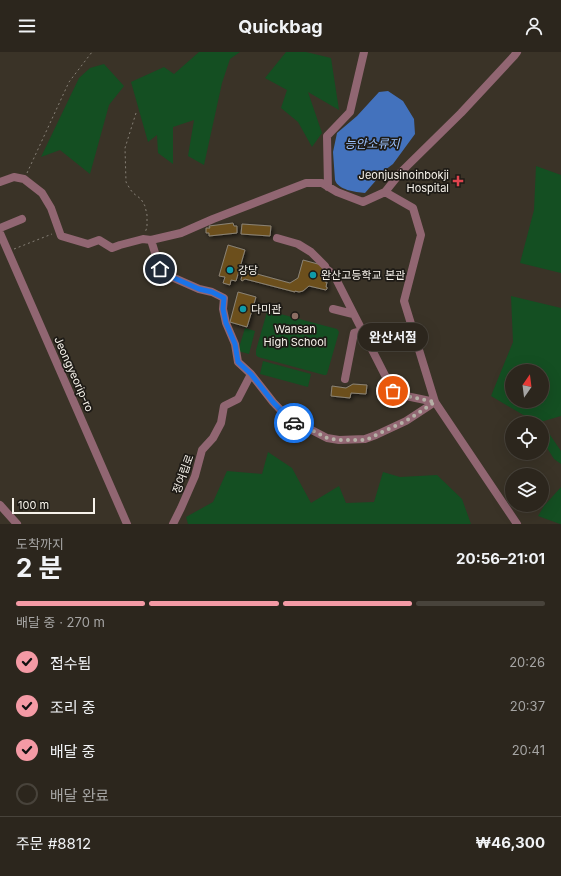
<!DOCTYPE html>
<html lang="ko">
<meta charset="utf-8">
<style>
body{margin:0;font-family:Inter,"Noto Sans KR",sans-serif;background:#38322a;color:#f1f3f6;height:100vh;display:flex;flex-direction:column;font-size:15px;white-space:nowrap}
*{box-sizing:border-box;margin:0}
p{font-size:13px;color:#a6a5a4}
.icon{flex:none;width:22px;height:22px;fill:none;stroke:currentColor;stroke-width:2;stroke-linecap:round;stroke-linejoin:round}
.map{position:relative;height:472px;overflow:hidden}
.panel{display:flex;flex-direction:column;background:#2c261d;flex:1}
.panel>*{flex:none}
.needle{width:26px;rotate:14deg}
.tools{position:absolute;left:505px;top:312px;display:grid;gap:8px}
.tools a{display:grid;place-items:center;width:44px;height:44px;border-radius:50%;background:#2c261d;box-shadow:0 4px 16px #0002,0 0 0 1px #48433b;font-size:20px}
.scale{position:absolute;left:12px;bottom:10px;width:83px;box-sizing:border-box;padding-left:4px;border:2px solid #f7f3eb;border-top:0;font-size:11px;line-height:14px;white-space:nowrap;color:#f7f3eb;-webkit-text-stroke:3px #1e1b16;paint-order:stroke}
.pin{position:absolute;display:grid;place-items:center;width:34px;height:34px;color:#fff;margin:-17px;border:2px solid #fff;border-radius:50%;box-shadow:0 1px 4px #0007}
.courier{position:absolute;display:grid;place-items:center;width:40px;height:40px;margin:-20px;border:3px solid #1a73e8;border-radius:50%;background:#fff;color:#222;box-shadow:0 1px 5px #0007}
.bubble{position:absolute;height:28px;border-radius:14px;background:#2c261d;box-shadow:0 4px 16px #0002,0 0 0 1px #48433b;font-size:13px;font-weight:700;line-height:28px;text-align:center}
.headline em{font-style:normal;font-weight:700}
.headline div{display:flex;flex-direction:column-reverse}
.headline{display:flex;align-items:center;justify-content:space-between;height:68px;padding:0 16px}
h1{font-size:26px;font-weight:700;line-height:30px}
.bar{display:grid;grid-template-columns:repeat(4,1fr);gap:6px 4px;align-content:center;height:48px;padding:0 16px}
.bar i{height:5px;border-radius:3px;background:#48433b}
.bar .selected{background:#f49aa5}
.bar p{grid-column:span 4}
.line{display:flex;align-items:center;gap:10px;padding:0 16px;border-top:1px solid #48433b}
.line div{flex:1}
ol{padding:0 16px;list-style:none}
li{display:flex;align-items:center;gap:12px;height:44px}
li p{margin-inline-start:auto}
li .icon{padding:4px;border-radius:50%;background:#f49aa5;color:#111;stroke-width:4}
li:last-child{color:#a6a5a4}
li i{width:22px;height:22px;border:2px solid #48433b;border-radius:50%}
header{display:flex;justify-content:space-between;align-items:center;height:52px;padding:0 16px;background:#2c261d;font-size:18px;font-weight:700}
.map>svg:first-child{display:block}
</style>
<header><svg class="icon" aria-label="menu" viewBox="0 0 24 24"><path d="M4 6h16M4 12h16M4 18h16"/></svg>Quickbag<svg class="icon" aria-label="person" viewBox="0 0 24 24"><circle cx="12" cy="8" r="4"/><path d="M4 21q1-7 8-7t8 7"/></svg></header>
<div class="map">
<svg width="561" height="472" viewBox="0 0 561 472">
<defs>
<filter id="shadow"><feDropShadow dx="2" dy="2" stdDeviation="2" flood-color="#0009"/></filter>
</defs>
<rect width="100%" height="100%" fill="#3a3327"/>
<path fill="#144f22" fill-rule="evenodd" d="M 199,0 L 240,0 L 230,7 L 222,31 L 204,113 L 188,104 L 194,68 L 173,75 L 173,112 L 158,101 L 157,83 L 148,90 L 131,30 L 164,15 L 174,22 Z
M 286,0 L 306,0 L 331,6 L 339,58 L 308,40 L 322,81 L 312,95 L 298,70 L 281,56 L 287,38 L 265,26 Z
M 104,12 L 124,34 L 109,53 L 90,122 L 60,98 L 41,105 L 79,26 L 90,16 Z
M 536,114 L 561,123 L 561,221 L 520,211 L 534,158 Z
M 511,244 L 561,256 L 561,364 L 537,371 L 491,344 L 513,290 ZM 512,319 L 542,319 L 542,349 L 512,349 Z
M 269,259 L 337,277 L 339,280 L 327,322 L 326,323 L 324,323 L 258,305 L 256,303 L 256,298 L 267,260 Z
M 245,276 L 255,279 L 249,302 L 238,299 Z
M 263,309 L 311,322 L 308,335 L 260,322 Z
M 542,375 L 548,380 L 561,399 L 561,412 L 554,407 L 547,396 L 542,394 Z
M 268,400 L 292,416 L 311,451 L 339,434 L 346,451 L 374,450 L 383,420 L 400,425 L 437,423 L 462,447 L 471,472 L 188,472 L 186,465 L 213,450 L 227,419 L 262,422 Z
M 561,435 L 561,472 L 560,472 L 538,464 L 544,454 Z"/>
<path fill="#4372bd" d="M 388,39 L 403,49 L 414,67 L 415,82 L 393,112 L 385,118 L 365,141 C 355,140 338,138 335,128 L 333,100 L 337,81 L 357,64 L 379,40 Z"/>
<path fill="#6c501d" stroke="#8b8375" filter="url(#shadow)" d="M 233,171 L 234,174 L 237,174 L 237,181 L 209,184 L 209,181 L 206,181 L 206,176 L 210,176 L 209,174 Z
M 242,172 L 271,174 L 270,184 L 241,182 Z
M 228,193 L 245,198 L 236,229 L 231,228 L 230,233 L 223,231 L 225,225 L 219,224 Z
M 303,208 L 329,215 L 325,230 L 327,230 L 326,235 L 327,235 L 327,237 L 326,238 L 309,234 L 303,239 L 299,240 L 295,239 L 295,240 L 245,227 L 242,229 L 241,228 L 244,213 L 247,214 L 246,219 L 290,231 L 298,226 Z
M 238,240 L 256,245 L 247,275 L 230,270 Z
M 353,332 L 367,333 L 366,342 L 351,341 L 350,346 L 331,344 L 332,334 L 346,336 Z
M 388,339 L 392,351 L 390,352 L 385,341 Z"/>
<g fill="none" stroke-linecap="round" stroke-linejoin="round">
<path stroke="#868076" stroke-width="1" stroke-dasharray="2 3" stroke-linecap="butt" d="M 136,61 L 125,96 L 126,130 L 130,137 L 133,141 L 141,147 L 145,154 L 147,163 L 147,175 L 145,181
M 27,121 L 69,30 L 92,0
M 14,197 L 52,182"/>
<path stroke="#916672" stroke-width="8" d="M 0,130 L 14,125 L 24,127 L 42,141 L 51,156 L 61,184 L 88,192 L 99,188 L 112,196 L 120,193 L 143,187 L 151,188 L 181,181 L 213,167 L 306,131 L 322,131 L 337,140 L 363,150 L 385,140
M 328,135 L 327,84 L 350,60 L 364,0
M 0,176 L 22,167
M 0,181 L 127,472
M 277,186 L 298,192 L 311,200 L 325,214
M 151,188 L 160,217 L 165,222 L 199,237 L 212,240 L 224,246 L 223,257 L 226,271 L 235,292 L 238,310 L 251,322 L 273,350 L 292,370 L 302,373 L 327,386 L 339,388 L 365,387 L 376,383 L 406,369 L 435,350
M 328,218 L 334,223 L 393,339 L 406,344 L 435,350
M 333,257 L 353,262
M 345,327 L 354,281 L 362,279
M 0,453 L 17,472
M 173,472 L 181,456 L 195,424 L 202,398 L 213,386 L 221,371 L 224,354 L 238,347 L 251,322
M 517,472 L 435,350 L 404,249 L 421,183 L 413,156 L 385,140 L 401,120 L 461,61 L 514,4 L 517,0"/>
</g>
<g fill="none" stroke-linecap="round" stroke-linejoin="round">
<path stroke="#b5b0a6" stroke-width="4" stroke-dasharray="0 7.2" d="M 294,371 L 302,373 L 327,386 L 338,388 L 366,388 L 376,383 L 406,369 L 435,350 L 406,344 L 393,339"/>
<path stroke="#1a73e8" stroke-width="5" d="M 160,217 L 165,222 L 199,237 L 212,240 L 224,246 L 223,257 L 226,271 L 235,292 L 238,310 L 251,322 L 273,350 L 292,370 L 294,371"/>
</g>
<path fill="#e0444e" stroke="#1e1b16" stroke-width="1.5" d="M456 123h4v4h4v4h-4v4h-4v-4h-4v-4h4z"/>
<g fill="#0f9aa8" stroke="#1e1b16" stroke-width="1.5">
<circle cx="230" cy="218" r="4"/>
<circle cx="313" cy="223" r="4"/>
<circle cx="243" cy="257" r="4"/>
</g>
<circle fill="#8d6e63" stroke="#1e1b16" stroke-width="1.5" cx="295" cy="264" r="4"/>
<g text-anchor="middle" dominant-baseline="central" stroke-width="3.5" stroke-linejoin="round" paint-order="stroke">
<g font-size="11" fill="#f7f3eb" stroke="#1e1b16" text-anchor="start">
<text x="449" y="123" text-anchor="end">Jeonjusinoinbokji<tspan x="449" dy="13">Hospital</tspan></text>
<text x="238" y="218">강당</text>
<text x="321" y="223">완산고등학교 본관</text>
<text x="251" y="257">다미관</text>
<text x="295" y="277" text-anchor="middle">Wansan<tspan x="295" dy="13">High School</tspan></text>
</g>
<g font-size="11" fill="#f7f3eb" stroke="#1e1b16">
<text transform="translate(74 322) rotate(66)">Jeongyeorip-ro</text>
<text transform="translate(183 422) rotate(-70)">정여립로</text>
</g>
<g font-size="12" font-style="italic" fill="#9cc2fe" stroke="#1e1b16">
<text x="372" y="91">능안소류지</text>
</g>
</g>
</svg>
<div class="tools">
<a><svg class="needle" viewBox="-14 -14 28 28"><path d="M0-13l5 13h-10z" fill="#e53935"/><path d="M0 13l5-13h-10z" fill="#a6a5a4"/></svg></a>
<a><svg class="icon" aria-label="locate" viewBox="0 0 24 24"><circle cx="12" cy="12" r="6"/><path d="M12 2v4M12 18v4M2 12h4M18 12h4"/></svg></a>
<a><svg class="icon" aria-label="layers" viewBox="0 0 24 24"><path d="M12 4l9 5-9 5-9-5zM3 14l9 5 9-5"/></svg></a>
</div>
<div class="scale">100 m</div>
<div class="pin" style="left:393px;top:339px;background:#ea580c"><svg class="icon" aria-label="bag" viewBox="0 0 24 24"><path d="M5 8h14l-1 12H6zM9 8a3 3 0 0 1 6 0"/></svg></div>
<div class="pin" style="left:160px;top:217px;background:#1f2937"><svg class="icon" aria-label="home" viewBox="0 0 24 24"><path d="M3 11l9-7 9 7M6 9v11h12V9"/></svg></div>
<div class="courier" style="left:294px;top:371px"><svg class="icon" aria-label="car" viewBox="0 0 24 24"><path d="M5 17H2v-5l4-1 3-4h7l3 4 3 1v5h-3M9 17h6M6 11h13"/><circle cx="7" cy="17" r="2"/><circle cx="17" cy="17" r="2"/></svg></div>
<div class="bubble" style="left:358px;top:271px;width:70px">완산서점</div>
</div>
<section class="panel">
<div class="headline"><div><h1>2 분</h1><p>도착까지</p></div><em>20:56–21:01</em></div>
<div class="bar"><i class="selected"></i><i class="selected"></i><i class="selected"></i><i></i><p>배달 중 · 270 m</p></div>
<ol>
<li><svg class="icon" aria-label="check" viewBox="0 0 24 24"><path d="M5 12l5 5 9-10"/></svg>접수됨<p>20:26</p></li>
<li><svg class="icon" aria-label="check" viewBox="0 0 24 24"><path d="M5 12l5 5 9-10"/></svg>조리 중<p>20:37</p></li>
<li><svg class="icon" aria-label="check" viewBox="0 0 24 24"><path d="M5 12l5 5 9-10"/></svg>배달 중<p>20:41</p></li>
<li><i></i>배달 완료</li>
</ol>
<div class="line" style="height:52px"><div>주문 #8812</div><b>₩46,300</b></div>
</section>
